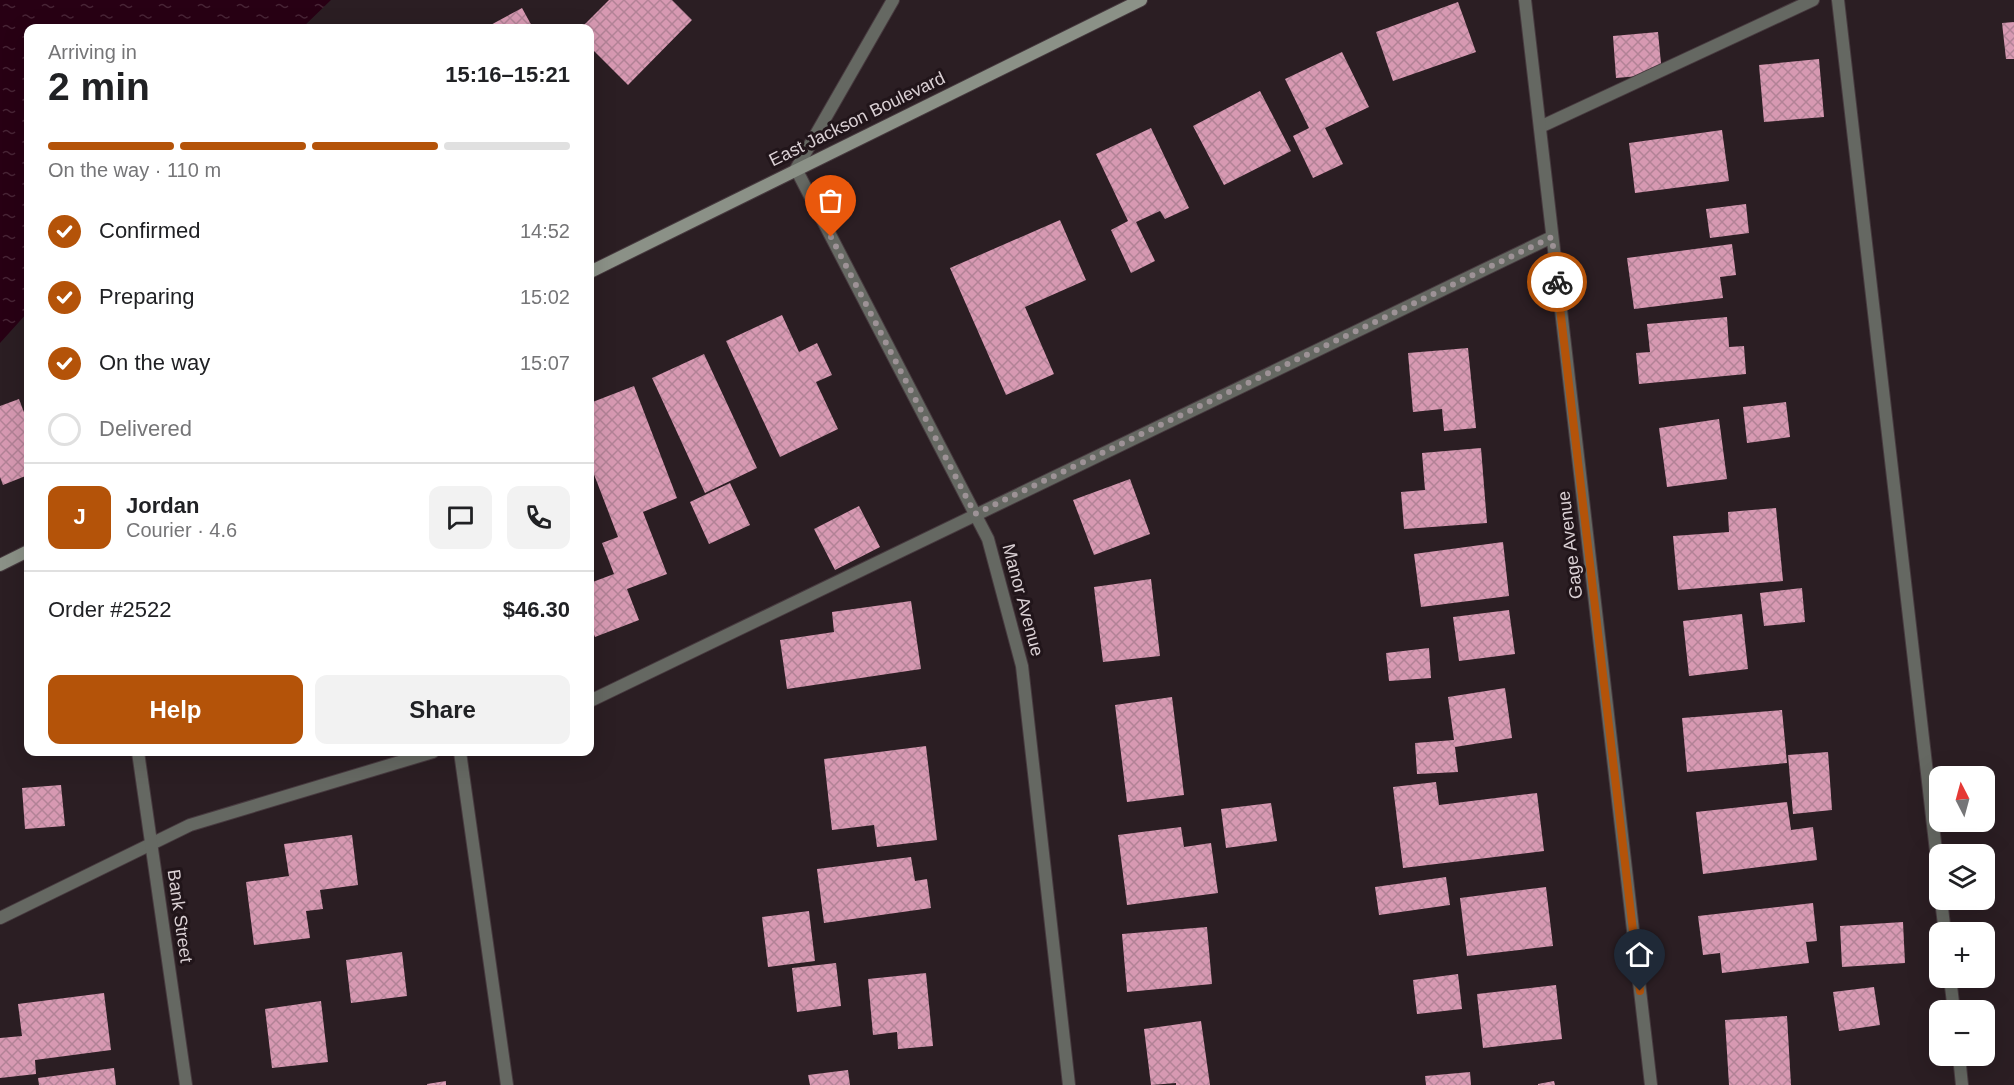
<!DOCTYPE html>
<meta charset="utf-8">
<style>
body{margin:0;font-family:Helvetica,sans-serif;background:#f2f2f2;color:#202124;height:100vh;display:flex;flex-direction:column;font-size:22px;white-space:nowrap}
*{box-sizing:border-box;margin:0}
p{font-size:20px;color:#757577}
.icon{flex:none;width:33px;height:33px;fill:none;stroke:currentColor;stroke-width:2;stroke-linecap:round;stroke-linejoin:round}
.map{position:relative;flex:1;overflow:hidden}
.side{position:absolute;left:24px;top:24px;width:570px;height:732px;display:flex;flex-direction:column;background:#fff;border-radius:12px;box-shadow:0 6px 24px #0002}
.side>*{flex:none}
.needle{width:39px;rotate:354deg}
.tools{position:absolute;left:1929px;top:766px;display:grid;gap:12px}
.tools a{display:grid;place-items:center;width:66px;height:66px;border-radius:12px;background:#fff;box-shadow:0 6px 24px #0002;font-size:30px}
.pin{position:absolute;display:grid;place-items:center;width:51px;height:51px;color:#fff;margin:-62px -26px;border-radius:50% 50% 50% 0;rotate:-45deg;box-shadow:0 0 6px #0007}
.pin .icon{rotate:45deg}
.courier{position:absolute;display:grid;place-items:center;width:60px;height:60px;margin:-30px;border:4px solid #b45309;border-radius:50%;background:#fff;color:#222;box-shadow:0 2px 8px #0007}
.head em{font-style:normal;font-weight:600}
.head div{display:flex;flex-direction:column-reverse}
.head{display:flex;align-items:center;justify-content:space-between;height:102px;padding:0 24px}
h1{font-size:39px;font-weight:600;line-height:45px}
.bar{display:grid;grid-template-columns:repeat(4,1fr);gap:9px 6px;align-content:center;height:72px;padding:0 24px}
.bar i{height:8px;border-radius:4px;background:#e0e0e0}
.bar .current{background:#b45309}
.bar p{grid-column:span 4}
.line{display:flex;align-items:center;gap:15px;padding:0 24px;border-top:2px solid #e0e0e0}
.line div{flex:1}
.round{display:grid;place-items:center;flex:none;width:63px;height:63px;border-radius:12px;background:#f2f2f2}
ol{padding:0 24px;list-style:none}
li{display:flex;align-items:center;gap:18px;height:66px}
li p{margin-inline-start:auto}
li .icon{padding:6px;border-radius:50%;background:#b45309;color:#fff;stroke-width:4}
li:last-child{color:#757577}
li i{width:33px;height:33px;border:3px solid #e0e0e0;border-radius:50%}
.cta{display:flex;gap:12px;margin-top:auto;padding:12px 24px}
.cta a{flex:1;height:69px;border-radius:12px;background:#b45309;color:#fff;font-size:24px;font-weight:600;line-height:69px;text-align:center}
.cta a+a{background:#f2f2f2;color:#202124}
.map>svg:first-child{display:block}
</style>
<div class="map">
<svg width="2014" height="1085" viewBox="0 0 2014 1085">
<defs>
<pattern id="water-ripples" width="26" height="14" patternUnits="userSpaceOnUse" patternTransform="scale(1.5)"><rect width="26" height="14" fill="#280014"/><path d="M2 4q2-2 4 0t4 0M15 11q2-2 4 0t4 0" fill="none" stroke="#472435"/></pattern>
<pattern id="building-cross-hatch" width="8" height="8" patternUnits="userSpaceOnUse" patternTransform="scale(1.5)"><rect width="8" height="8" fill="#d799b2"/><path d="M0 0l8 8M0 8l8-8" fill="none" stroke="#b28296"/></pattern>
</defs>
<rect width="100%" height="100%" fill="#2b1e23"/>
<path fill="url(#water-ripples)" d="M 0,0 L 331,0 L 302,28 L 28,28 L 28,312 L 0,343 Z"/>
<path fill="url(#building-cross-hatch)" d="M 609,0 L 672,0 L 692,20 L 628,85 L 590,47 L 590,28 L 581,28 Z
M 1458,2 L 1476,52 L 1393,81 L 1376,32 Z
M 522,8 L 533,28 L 485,28 Z
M 2014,22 L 2014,59 L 2006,59 L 2002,23 Z
M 1658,32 L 1662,74 L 1616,78 L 1613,36 Z
M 1342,52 L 1369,107 L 1325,128 L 1343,164 L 1313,178 L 1293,136 L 1309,128 L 1285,79 Z
M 1819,59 L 1824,117 L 1764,122 L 1759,65 Z
M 1260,91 L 1291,151 L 1224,185 L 1193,126 Z
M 1151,128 L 1189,208 L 1165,219 L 1160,211 L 1136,222 L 1155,261 L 1131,273 L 1111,230 L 1128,221 L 1096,154 Z
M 1722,130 L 1729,181 L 1635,193 L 1629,143 Z
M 1746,204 L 1749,233 L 1710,238 L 1706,209 Z
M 1060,220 L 1086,280 L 1025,307 L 1054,374 L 1006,395 L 950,268 Z
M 1732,244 L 1736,275 L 1720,277 L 1723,298 L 1634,309 L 1627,258 Z
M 782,315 L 799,352 L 817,343 L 832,375 L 816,382 L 838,429 L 780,457 L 726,341 Z
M 1727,317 L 1729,347 L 1744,346 L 1746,374 L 1639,384 L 1636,353 L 1650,352 L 1647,324 Z
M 1468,348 L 1476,428 L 1444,431 L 1442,409 L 1413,412 L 1408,353 Z
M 704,354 L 757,468 L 705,493 L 652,378 Z
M 634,386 L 677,498 L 643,512 L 667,574 L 627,589 L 639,620 L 595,637 L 590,624 L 590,583 L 614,574 L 602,543 L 618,537 L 590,464 L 590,403 Z
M 19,399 L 28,423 L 28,475 L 3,485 L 0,477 L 0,406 Z
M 1786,402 L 1790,437 L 1747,443 L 1743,407 Z
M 1719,419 L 1727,479 L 1667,487 L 1659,428 Z
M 1481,448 L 1487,523 L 1404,529 L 1401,492 L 1425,490 L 1422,453 Z
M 1130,479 L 1150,534 L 1094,555 L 1073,500 Z
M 730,483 L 750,525 L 709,544 L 690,502 Z
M 859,506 L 880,547 L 835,570 L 814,529 Z
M 1776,508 L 1783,581 L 1678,590 L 1673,536 L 1729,532 L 1728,512 Z
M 1503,542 L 1509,596 L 1421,607 L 1414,554 Z
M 1151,579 L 1160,656 L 1103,662 L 1094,587 Z
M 1802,588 L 1805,622 L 1764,626 L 1760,593 Z
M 911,601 L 921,669 L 787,689 L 780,640 L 834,632 L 832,612 Z
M 1509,610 L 1515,654 L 1459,661 L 1453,617 Z
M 1742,614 L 1748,669 L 1689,676 L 1683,621 Z
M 1429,648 L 1431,678 L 1389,681 L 1386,653 Z
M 1505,688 L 1512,738 L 1455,747 L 1458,772 L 1417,774 L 1415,743 L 1454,740 L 1448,697 Z
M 1172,697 L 1184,795 L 1127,802 L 1115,705 Z
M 1782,710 L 1787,763 L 1687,772 L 1682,718 Z
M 926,746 L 937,840 L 877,847 L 874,825 L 832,830 L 824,759 Z
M 1828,752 L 1832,810 L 1793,814 L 1788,755 Z
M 1436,782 L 1439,805 L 1537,793 L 1544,851 L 1403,868 L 1393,787 Z
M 61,785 L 65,826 L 25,829 L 22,788 Z
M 1787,802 L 1791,830 L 1813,827 L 1817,860 L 1703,874 L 1696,812 Z
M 1271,803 L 1277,841 L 1226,848 L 1221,809 Z
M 1181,827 L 1184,847 L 1211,843 L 1218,893 L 1127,905 L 1118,835 Z
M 352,835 L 358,885 L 320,890 L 323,909 L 306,911 L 310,938 L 254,945 L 246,882 L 289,876 L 284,844 Z
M 911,857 L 915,881 L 927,879 L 931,908 L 824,923 L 817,869 Z
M 1446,877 L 1450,905 L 1379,915 L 1375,887 Z
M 1546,887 L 1553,946 L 1467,956 L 1460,898 Z
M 1813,903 L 1817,941 L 1806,942 L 1809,963 L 1722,973 L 1720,953 L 1703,955 L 1698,916 Z
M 809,911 L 815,961 L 768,967 L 762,917 Z
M 1903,922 L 1905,963 L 1842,967 L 1840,926 Z
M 1207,927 L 1212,984 L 1127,992 L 1122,934 Z
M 402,952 L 407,996 L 351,1003 L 346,960 Z
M 836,963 L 841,1006 L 797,1012 L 792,968 Z
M 926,973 L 933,1046 L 898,1049 L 897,1032 L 873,1035 L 868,979 Z
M 1458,974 L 1462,1009 L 1417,1014 L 1413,980 Z
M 1556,985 L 1562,1039 L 1483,1048 L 1477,994 Z
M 1874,987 L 1880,1025 L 1839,1031 L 1833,992 Z
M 104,993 L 111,1050 L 35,1060 L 36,1074 L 0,1078 L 0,1038 L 22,1036 L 18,1004 Z
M 321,1001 L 328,1062 L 272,1068 L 265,1009 Z
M 1787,1016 L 1791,1085 L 1729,1085 L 1725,1020 Z
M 1201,1021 L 1210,1085 L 1176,1085 L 1176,1083 L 1151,1085 L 1144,1029 Z
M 114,1068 L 116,1085 L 39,1085 L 38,1078 Z
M 848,1070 L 850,1085 L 810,1085 L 808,1075 Z
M 1470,1072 L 1471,1085 L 1426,1085 L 1425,1076 Z
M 446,1081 L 446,1085 L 427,1085 L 427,1084 Z
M 1554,1081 L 1555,1085 L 1538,1085 L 1538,1084 Z"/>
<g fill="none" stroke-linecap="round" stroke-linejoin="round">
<g stroke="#473a3f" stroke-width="14">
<path id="lane" d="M 1838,0 L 1940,886
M 1540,127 L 1813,0
M 590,701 L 1552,237
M 460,752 L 507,1085
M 1941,900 L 1945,933
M 0,918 L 190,825 L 433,752
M 1950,978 L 1954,1011
M 1959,1056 L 1962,1085"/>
</g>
<g stroke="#473a3f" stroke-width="14">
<path id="street" d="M 893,0 L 796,169 L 988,539 L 1022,666 L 1069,1085
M 1525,0 L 1651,1085
M 138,752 L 186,1085"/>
</g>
<g stroke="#473a3f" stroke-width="14">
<path id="secondary" d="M 590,272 L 1141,0
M 0,565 L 28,551"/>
</g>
<use href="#lane" stroke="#656862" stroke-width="12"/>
<use href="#street" stroke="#656862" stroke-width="12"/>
<use href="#secondary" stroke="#8b9187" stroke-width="12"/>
</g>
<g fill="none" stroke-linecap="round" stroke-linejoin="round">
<path stroke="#9d9296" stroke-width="6" stroke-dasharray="0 10.8" d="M 831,237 L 975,514 L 1552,237 L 1557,282"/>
<path stroke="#b45309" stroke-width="8" d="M 1557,282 L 1640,991"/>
</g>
<g text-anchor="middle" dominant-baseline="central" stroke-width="6" stroke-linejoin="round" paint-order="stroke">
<g font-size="18" fill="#dad0d4" stroke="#21151a">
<text transform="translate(857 119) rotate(-26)">East Jackson Boulevard</text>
<text transform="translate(1570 545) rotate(-97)">Gage Avenue</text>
<text transform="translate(1023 600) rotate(75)">Manor Avenue</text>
<text transform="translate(180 916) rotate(82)">Bank Street</text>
</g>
</g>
</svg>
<div class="tools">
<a><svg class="needle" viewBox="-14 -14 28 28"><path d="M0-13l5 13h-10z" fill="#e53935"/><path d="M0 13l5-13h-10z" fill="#757577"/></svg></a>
<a><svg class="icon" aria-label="layers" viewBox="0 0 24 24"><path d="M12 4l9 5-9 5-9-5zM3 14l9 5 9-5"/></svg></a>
<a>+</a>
<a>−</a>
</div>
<div class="pin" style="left:831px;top:237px;background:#ea580c"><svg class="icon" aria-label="bag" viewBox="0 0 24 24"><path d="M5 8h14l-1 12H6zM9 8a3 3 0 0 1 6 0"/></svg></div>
<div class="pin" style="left:1640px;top:991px;background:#1f2937"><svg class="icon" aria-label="home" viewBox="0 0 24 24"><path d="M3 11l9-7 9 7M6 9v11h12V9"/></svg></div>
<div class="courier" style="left:1557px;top:282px"><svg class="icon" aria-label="bike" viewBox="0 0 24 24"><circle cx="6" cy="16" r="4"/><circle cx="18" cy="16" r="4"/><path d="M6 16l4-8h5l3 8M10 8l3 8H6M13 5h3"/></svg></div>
<section class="side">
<div class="head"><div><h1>2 min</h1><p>Arriving in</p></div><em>15:16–15:21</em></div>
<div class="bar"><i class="current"></i><i class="current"></i><i class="current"></i><i></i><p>On the way · 110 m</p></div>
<ol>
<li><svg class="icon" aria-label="check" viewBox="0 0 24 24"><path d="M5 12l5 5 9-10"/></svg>Confirmed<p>14:52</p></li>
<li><svg class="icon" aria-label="check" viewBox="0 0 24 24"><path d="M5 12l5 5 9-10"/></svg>Preparing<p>15:02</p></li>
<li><svg class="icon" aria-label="check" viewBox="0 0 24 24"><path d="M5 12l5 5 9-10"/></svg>On the way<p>15:07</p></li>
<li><i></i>Delivered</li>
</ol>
<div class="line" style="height:108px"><b class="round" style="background:#b45309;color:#fff">J</b><div><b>Jordan</b><p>Courier · 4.6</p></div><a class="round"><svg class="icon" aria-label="chat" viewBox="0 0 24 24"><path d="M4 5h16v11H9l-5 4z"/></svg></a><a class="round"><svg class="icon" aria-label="phone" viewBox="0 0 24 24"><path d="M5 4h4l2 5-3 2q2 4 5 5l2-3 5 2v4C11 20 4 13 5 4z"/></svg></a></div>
<div class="line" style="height:78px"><div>Order #2522</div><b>$46.30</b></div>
<div class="cta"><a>Help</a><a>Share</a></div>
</section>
</div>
